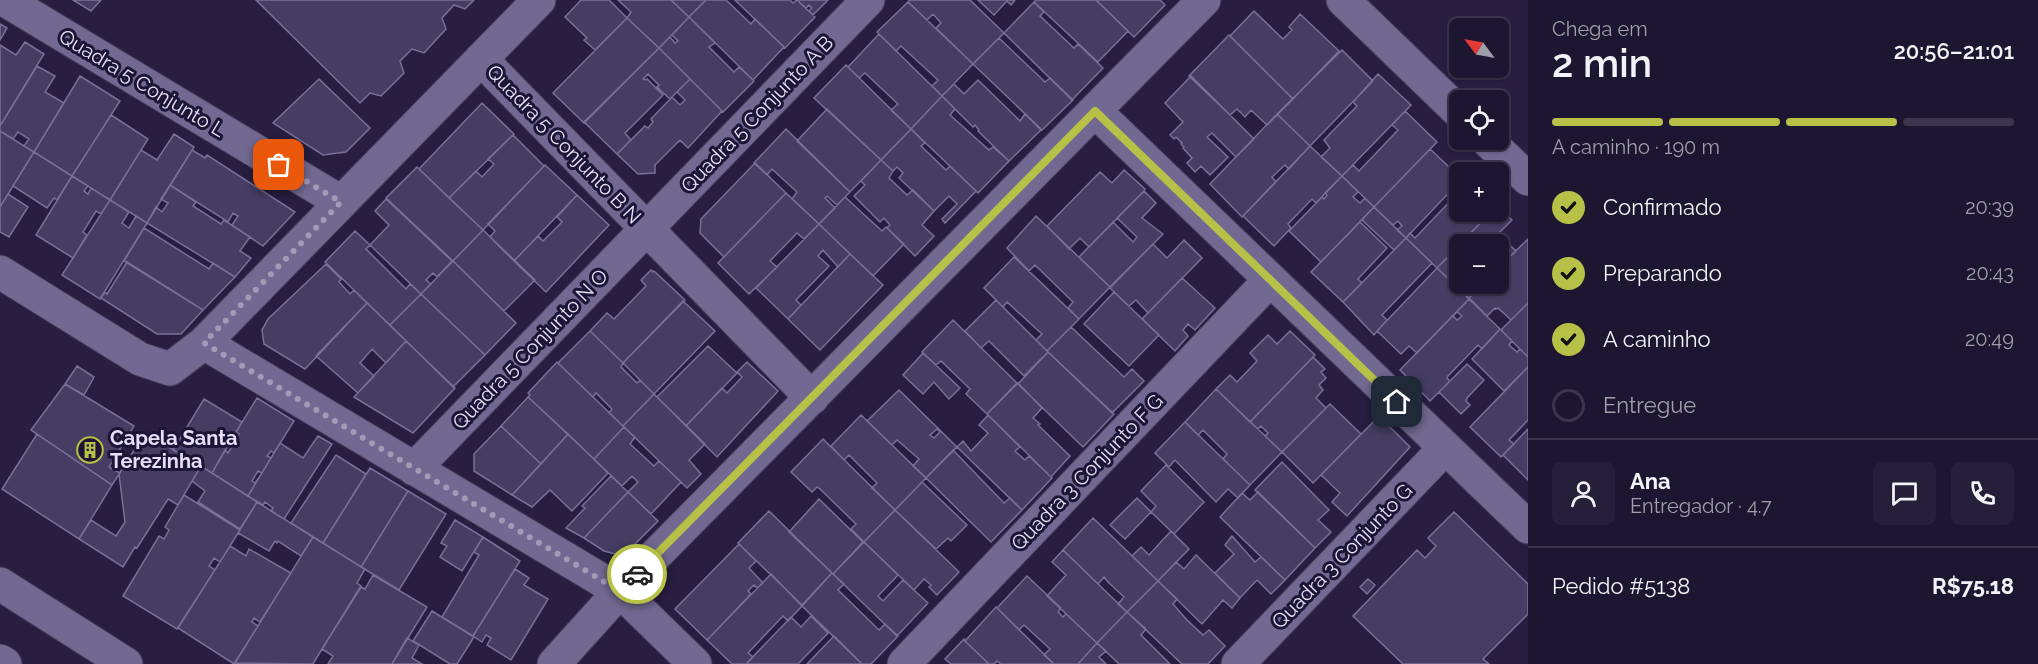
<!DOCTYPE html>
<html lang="pt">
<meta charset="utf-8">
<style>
body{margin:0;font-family:Raleway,sans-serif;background:#251f39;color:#f1f3f6;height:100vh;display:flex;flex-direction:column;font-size:22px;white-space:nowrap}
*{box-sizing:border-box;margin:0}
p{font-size:20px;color:#a09fab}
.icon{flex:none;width:33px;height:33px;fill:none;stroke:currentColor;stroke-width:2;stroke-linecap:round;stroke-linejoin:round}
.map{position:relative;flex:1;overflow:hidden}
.side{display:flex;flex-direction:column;background:#1d1631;width:510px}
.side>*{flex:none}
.needle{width:39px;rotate:302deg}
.tools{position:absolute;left:1449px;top:18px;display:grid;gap:12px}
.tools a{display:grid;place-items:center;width:60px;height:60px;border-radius:9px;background:#1d1631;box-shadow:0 2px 4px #0004,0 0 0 2px #3b354d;font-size:30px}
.pin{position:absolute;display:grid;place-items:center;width:51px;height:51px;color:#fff;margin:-26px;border-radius:12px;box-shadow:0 3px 9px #0006}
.courier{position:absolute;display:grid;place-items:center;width:60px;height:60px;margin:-30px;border:4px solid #b7c147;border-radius:50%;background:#fff;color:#222;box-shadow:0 2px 8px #0007}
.headline em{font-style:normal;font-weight:600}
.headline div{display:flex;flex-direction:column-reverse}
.headline{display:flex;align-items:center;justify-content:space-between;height:102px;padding:0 24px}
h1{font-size:39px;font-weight:600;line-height:45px}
.bar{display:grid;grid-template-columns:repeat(4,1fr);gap:9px 6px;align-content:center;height:72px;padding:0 24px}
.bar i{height:8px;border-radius:4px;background:#3b354d}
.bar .selected{background:#b7c147}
.bar p{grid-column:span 4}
.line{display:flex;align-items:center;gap:15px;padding:0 24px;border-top:2px solid #3b354d}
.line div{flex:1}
.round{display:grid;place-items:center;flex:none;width:63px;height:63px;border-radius:9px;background:#251f39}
ol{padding:0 24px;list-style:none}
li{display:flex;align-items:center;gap:18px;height:66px}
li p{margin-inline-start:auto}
li .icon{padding:6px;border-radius:50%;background:#b7c147;color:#111;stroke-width:4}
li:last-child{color:#a09fab}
li i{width:33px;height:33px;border:3px solid #3b354d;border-radius:50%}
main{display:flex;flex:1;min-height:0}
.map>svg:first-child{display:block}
</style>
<main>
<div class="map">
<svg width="1528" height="664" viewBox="0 0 1528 664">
<rect width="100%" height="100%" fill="#271e41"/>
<path fill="#463d63" stroke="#797099" stroke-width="1.5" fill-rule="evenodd" d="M 73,0 L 101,0 L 91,11 Z
M 256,0 L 474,0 L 465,9 L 454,5 L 442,18 L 446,29 L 424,53 L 412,49 L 400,61 L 404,73 L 381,96 L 370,93 L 360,103 Z
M 581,0 L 609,0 L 627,18 L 595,50 L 584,40 L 587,38 L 565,17 Z
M 618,0 L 671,0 L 689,17 L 659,48 L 627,18 L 631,12 Z
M 671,0 L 706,0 L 689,17 Z
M 706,0 L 726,0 L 751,24 L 755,19 L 784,47 L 753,80 L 689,17 Z
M 735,0 L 790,0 L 793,3 L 797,0 L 815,17 L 785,48 Z
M 797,0 L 828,0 L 813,15 L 809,11 L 812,8 L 809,5 L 806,8 Z
M 910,0 L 970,0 L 1004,33 L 973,64 L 936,28 L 941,23 L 933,14 L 927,20 L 908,2 Z
M 978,0 L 1015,0 L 1011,5 L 1007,1 L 994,15 Z
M 1096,0 L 1160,0 L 1165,5 L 1134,37 Z
M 1096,0 L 1128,31 L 1098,62 L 1034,2 L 1036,0 Z
M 908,2 L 973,64 L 942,96 L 932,86 L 938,80 L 901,46 L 896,51 L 877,32 Z
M 1034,2 L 1044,12 L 1040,16 L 1074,48 L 1078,44 L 1103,68 L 1072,100 L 1004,33 Z
M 1254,11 L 1283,39 L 1292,30 L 1289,27 L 1300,14 L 1339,51 L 1293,99 L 1230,36 Z
M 689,17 L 715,43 L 709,47 L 734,72 L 739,67 L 754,81 L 723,112 L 659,48 L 670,37 L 675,43 L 678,41 L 672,35 Z
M 627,18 L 659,48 L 584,123 L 553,93 Z
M 0,24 L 7,28 L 0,40 Z
M 879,34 L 942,96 L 911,129 L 891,110 L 898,104 L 865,73 L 859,78 L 848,67 Z
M 1229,35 L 1293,99 L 1267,125 L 1251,110 L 1245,117 L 1237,109 L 1230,115 L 1189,76 Z
M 999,38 L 1045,82 L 1050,78 L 1073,100 L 1042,130 L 973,64 Z
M 25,42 L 44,54 L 0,126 L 0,45 L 16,55 Z
M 659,48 L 690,79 L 670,99 L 657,87 L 659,85 L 648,74 L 643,79 L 645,80 L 647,79 L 663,95 L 625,133 L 631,140 L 617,154 L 584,122 Z
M 1342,50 L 1373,81 L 1310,146 L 1277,114 Z
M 846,65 L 911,129 L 881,160 L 814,98 Z
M 37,66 L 55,76 L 45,92 L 64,103 L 34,152 L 24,146 L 29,139 L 18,132 L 13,139 L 0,131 L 0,126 Z
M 1378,74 L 1411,105 L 1342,176 L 1321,157 L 1330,148 L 1324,140 L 1357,106 L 1353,102 Z
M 80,76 L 120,101 L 72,176 L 34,152 Z
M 1191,76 L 1254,139 L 1236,157 L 1212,133 L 1207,137 L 1228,157 L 1210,175 L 1201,166 L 1195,172 L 1187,163 L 1192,158 L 1183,148 L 1184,147 L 1181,144 L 1182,143 L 1176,137 L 1174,139 L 1170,135 L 1183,122 L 1165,103 Z
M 319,79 L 370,128 L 346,152 L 323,155 L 273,123 Z
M 690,79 L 722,111 L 688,148 L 680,140 L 655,165 L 655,173 L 638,174 L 617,154 L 645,126 L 648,128 L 653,122 L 651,119 L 672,97 L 680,105 L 685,100 L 677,92 Z
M 978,80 L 1020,121 L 1025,114 L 1041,130 L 1009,161 L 978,131 L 979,130 L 975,125 L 973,127 L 942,96 L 954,84 L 964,94 Z
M 942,96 L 955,109 L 950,115 L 989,150 L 993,147 L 1009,161 L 978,193 L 911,129 Z
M 482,103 L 514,134 L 449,198 L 419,169 Z
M 827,109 L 881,160 L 850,192 L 797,141 Z
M 1405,111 L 1437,142 L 1374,207 L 1342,176 L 1353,165 L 1359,171 L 1398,130 L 1392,125 Z
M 1277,114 L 1310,146 L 1289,169 L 1285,165 L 1272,177 L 1276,182 L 1242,217 L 1210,184 Z
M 111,115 L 148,139 L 110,200 L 72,176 Z
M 786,129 L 850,192 L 837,205 L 827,196 L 825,198 L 835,208 L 819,224 L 792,199 L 797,192 L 772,169 L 767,175 L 754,163 Z
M 911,129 L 925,143 L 921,146 L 946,170 L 950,166 L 976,191 L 945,223 L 942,219 L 957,204 L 949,196 L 934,211 L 899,178 L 903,173 L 897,167 L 893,171 L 881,160 Z
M 0,131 L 34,152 L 0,207 Z
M 174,134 L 194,147 L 147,223 L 110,200 L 141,150 L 157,160 Z
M 513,135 L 544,166 L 483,230 L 449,198 L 476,171 L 482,177 L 494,164 L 488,159 Z
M 1310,146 L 1342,176 L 1316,203 L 1312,199 L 1288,224 L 1291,228 L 1274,246 L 1243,216 Z
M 1430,149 L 1460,177 L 1460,181 L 1406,238 L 1397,230 L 1402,226 L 1398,221 L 1393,225 L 1374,207 Z
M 192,150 L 205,158 L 207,155 L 295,212 L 263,246 L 232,225 L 238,216 L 233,213 L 228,222 L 170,185 Z
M 34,152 L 72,176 L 57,200 L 54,198 L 47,208 L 13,186 Z
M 881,160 L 893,171 L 889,178 L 907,195 L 913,190 L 934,211 L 922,225 L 934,236 L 915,256 L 887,228 L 890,225 L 884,218 L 880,222 L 854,196 L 865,185 L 861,181 Z
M 755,163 L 786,193 L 724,257 L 700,233 L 701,219 Z
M 1476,163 L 1486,172 L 1467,172 Z
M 545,165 L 577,195 L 514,261 L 490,237 L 495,231 L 488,224 Z
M 417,167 L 483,230 L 453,261 L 386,198 Z
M 1124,170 L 1145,189 L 1144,191 L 1089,247 L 1080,238 L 1069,249 L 1047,226 L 1100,172 L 1112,183 Z
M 72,176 L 88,186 L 84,191 L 88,194 L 91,188 L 110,200 L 101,214 L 96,211 L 83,232 L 87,235 L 73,258 L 36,235 Z
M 1342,176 L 1358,192 L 1353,197 L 1360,203 L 1365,198 L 1374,207 L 1321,262 L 1289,231 L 1322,197 L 1324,199 L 1327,195 L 1325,193 Z
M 1460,181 L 1460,212 L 1491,212 L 1437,268 L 1406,238 L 1410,233 L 1415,238 L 1459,192 L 1454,187 Z
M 1498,184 L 1509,194 L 1498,204 Z
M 170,185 L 196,202 L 193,206 L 221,224 L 224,220 L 250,237 L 240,251 L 251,258 L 235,277 L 147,223 L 156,207 L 162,212 L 168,203 L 161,199 Z
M 1144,191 L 1156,203 L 1142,218 L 1163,234 L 1110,287 L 1079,257 L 1113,222 L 1133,242 L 1137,237 L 1117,218 Z
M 786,193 L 819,224 L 804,239 L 797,233 L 770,261 L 777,267 L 749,294 L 718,263 Z
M 8,194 L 28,207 L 9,237 L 0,232 L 0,207 Z
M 577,195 L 609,225 L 546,292 L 514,261 L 538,236 L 543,241 L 562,222 L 557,217 Z
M 845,197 L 882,231 L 886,227 L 904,244 L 873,276 L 819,224 Z
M 386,199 L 452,261 L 437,277 L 433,273 L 426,280 L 431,284 L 421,294 L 370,245 L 389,225 L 375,211 Z
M 110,200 L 129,212 L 122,223 L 129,228 L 136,216 L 147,223 L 100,299 L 62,275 Z
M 1374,207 L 1406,238 L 1394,250 L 1362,220 Z
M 1498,207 L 1512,220 L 1498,234 L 1516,251 L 1498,268 L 1498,244 L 1460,244 L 1491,212 L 1498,212 Z
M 1036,216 L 1110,287 L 1079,319 L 1068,308 L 1073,302 L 1035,265 L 1029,271 L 1007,248 Z
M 1360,222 L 1387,248 L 1358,279 L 1362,283 L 1343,302 L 1311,272 Z
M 819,224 L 850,254 L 838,267 L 823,250 L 818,256 L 829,266 L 796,300 L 801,305 L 788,319 L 756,288 Z
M 144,228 L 209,269 L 213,263 L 235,277 L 203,310 L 124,261 Z
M 483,230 L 535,280 L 504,311 L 453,261 Z
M 355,231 L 370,245 L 366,249 L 406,289 L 410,284 L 421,294 L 390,325 L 325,262 Z
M 1406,238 L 1432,263 L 1382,315 L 1387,320 L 1374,335 L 1343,302 Z
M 1528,239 L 1528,303 L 1511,320 L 1498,308 L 1496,309 L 1495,308 L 1487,316 L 1469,298 L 1483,284 L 1498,284 L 1498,268 Z
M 1184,240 L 1202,258 L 1148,313 L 1136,300 L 1129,306 L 1110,288 L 1153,244 L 1167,258 Z
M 1460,245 L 1460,284 L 1483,284 L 1469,298 L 1437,268 Z
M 850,254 L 883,285 L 820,350 L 788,319 Z
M 1014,257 L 1079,319 L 1047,351 L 1036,340 L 1042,334 L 1007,302 L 1003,307 L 984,288 Z
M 453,261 L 516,323 L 485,355 L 421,294 Z
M 127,262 L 203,310 L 181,334 L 157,334 L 101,298 L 105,292 L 107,294 Z
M 326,264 L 341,279 L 339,282 L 350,294 L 354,290 L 367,303 L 305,369 L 264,344 L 262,330 L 268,319 Z
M 1437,268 L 1469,299 L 1417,353 L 1409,346 L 1401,354 L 1377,331 Z
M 651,270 L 653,272 L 654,271 L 685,300 L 623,363 L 590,331 L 607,313 L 614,319 L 646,286 L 641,280 Z
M 1182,278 L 1215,308 L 1195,330 L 1188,324 L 1183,330 L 1188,336 L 1175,351 L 1142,319 Z
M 1114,292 L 1159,335 L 1129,366 L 1084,324 Z
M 421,294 L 485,355 L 453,387 L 390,325 Z
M 1469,299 L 1500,329 L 1482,349 L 1478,345 L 1448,376 L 1447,378 L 1450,381 L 1430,401 L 1400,370 ZM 1457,312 L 1462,316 L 1457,320 L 1453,316 Z
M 996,300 L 1048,352 L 1024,376 L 989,341 L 981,348 L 965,331 Z
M 683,301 L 715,331 L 654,394 L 623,363 Z
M 367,303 L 406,341 L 386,363 L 372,349 L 360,363 L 374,376 L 358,393 L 316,356 Z
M 1528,303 L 1528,357 L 1501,330 Z
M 953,320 L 1017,383 L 987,414 L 966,394 L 970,389 L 941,361 L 936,365 L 922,352 Z
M 1071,327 L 1124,377 L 1132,369 L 1144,381 L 1112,413 L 1047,351 Z
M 1500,329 L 1512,341 L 1509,345 L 1517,352 L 1520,349 L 1528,357 L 1528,367 L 1504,391 L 1472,359 Z
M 590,331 L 623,363 L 621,367 L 637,383 L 640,380 L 654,394 L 623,426 L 609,413 L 612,409 L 596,393 L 593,397 L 558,363 Z
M 1290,331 L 1315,355 L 1250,422 L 1216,389 L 1230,375 L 1237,382 L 1257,361 L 1250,353 L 1268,335 L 1277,344 Z
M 406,341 L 455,388 L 413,433 L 354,397 Z
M 708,346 L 737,373 L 686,426 L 657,397 Z
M 1048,352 L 1114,414 L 1083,447 L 1018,384 Z
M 923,353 L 960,388 L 949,399 L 934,382 L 923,394 L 903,375 Z
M 1313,357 L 1325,369 L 1321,372 L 1326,378 L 1319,385 L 1323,390 L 1316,398 L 1326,408 L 1282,452 L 1265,436 L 1268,433 L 1261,426 L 1258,429 L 1250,422 Z
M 557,362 L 624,427 L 594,459 L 528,397 L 530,395 L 528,393 Z
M 747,362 L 778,391 L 717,457 L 686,426 L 722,388 L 727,393 L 742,377 L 737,372 Z
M 1467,364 L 1484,380 L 1467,398 L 1466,401 L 1470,405 L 1461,414 L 1439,392 Z
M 77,366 L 94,377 L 84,395 L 65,384 Z
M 1528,367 L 1528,420 L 1509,440 L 1514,444 L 1501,457 L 1470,427 Z
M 1018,383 L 1042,408 L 1033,418 L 1040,424 L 1038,425 L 1070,456 L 1051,477 L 987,414 Z
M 65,384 L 134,426 L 109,467 L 120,473 L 112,485 L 31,430 Z
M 1216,389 L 1282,452 L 1250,485 L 1223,459 L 1227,454 L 1203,430 L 1198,435 L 1185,422 Z
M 899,390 L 957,447 L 926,478 L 913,466 L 919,459 L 897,440 L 892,445 L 867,421 ZM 937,429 L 940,432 L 934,438 L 930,435 Z
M 654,394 L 705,444 L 689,460 L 701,474 L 687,488 L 623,426 Z
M 528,397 L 568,434 L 541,464 L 501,426 Z
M 257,398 L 294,421 L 274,453 L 271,451 L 267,456 L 271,458 L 248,496 L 212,473 L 225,450 L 228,453 L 239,434 L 236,432 ZM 258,471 L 262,473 L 255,483 L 252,481 Z
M 204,399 L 242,422 L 212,473 L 173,450 Z
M 1330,404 L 1361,434 L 1313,483 L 1282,452 Z
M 861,415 L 926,478 L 895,510 L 872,488 L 877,483 L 849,455 L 844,460 L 831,446 Z
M 988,415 L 1020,447 L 1015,451 L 1025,460 L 1029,456 L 1052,478 L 1022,510 L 957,447 L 963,441 L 971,451 L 988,433 L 979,425 Z
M 1379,416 L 1410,447 L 1347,516 L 1332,502 L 1340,493 L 1321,475 Z
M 1185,422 L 1250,485 L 1238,498 L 1228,489 L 1216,502 L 1175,460 L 1169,467 L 1155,453 Z
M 501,426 L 541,464 L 512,495 L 474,471 L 474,454 Z
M 624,427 L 635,437 L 630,444 L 654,466 L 659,461 L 681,482 L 651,514 L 628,492 L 638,482 L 632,476 L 622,486 L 594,459 Z
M 1528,429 L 1528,480 L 1503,455 Z
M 145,433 L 201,466 L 178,505 L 168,499 L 137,548 L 135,547 L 123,567 L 79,539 L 91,520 L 116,536 L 125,522 L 119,474 Z
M 37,434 L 112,485 L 79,539 L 2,489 Z
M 568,434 L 608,473 L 572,511 L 550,490 L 532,507 L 512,495 Z
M 318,436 L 332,444 L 284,519 L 271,511 L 273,508 L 265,502 L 263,505 L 248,496 L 280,443 L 303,458 Z
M 823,439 L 895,510 L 864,542 L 851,529 L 856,524 L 820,489 L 817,487 L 812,492 L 791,472 Z
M 953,450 L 1004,503 L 1010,498 L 1022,510 L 991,542 L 926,478 Z
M 336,455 L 366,474 L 323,543 L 291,523 Z
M 1282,462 L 1329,510 L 1318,520 L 1331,532 L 1315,548 L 1255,490 Z
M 1166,465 L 1204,502 L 1174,534 L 1151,512 L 1156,506 L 1141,491 Z
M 201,466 L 257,502 L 240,529 L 198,502 L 205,491 L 192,481 Z
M 370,468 L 408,491 L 361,567 L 323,543 Z
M 611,476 L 628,492 L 584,538 L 566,528 L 585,508 L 582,506 Z
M 922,482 L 967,525 L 951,541 L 948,538 L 936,549 L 895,510 Z
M 408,491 L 446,514 L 399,590 L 361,567 Z
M 628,492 L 658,521 L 623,556 L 604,551 L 584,538 Z
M 1258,492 L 1315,548 L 1285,580 L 1220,517 L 1242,493 L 1250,500 Z
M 184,495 L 240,530 L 220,562 L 214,558 L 209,566 L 215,570 L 177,629 L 123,596 L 159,536 L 164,539 L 169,530 L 165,527 Z
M 1137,498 L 1151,512 L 1125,539 L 1110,525 Z
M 819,499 L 863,542 L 833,574 L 789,532 Z
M 257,502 L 313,537 L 301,556 L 278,541 L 277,543 L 275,541 L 269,551 L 238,533 Z
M 895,510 L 959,572 L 937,595 L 929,587 L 931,585 L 924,579 L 914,590 L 864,542 Z
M 769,511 L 832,573 L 802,605 L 738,543 Z
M 1454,512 L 1528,584 L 1528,614 L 1483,659 L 1489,664 L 1403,664 L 1353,616 L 1417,550 L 1425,558 L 1436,546 L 1428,538 Z
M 1093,518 L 1158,581 L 1127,612 L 1118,604 L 1124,597 L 1108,582 L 1104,577 L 1098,584 L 1063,550 Z
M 455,520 L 483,537 L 462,571 L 440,557 L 447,546 L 441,543 Z
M 1171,531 L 1189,549 L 1158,581 L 1132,556 L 1141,547 L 1149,555 Z
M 1232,536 L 1255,562 L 1261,557 L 1285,580 L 1271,594 L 1257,580 L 1240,598 L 1215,573 L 1234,554 L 1225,545 Z
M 313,537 L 365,569 L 357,583 L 361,586 L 322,649 L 313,664 L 235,663 Z
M 483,537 L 520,561 L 473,636 L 442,617 L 479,555 L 474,552 Z
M 864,542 L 898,575 L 878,596 L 883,601 L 903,580 L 928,603 L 897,636 L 833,574 Z
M 739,544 L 756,561 L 749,568 L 763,583 L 757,588 L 754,585 L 748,591 L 751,594 L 707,640 L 675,609 Z
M 230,546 L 246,556 L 249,549 L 291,573 L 260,622 L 254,618 L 252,622 L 258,626 L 234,664 L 178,628 Z
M 1063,550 L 1127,612 L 1097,643 L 1047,596 L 1066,575 L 1052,562 Z
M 1196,555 L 1240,598 L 1232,608 L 1223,600 L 1202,624 L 1158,581 L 1176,562 L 1184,569 Z
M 515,569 L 529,578 L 524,585 L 548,599 L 511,660 L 487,645 L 491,638 L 486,635 L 482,642 L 473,636 Z
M 832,573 L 844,584 L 838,590 L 879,630 L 885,624 L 898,636 L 871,664 L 862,664 L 802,606 Z
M 771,574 L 802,606 L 788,621 L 783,616 L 748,653 L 753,657 L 746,664 L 732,664 L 707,640 Z
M 373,575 L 427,607 L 392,664 L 328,664 L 333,656 L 322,649 L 361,587 L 365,589 Z
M 1027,576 L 1061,608 L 1058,612 L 1063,617 L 1066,614 L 1063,611 L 1097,643 L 1078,664 L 1054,664 L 1044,655 L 1050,649 L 1024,625 L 1019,630 L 997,608 Z
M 1368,579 L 1375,585 L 1367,594 L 1360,587 Z
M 1158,581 L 1177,599 L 1173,604 L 1187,620 L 1203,635 L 1209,630 L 1225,646 L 1208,664 L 1182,664 L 1127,612 Z
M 996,607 L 997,608 L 1054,664 L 1001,664 L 997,661 L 994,664 L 989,664 L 965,641 Z
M 432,611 L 474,637 L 457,664 L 450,664 L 413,641 Z
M 1127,612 L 1146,629 L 1141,635 L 1170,664 L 1119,664 L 1097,643 Z
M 811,616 L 828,633 L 798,664 L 746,664 L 791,617 L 801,627 Z
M 834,636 L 862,664 L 807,664 Z
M 407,638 L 419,645 L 412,658 L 422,664 L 392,664 Z
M 964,639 L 965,641 L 989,664 L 951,664 L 945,659 Z
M 1097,643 L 1106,651 L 1099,657 L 1106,664 L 1078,664 Z"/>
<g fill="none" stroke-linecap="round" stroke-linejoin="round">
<g stroke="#433a58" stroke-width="35">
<path id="minor" d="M 5,0 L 341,202
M 1343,0 L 1460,113
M 481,59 L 812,398
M 1095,111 L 1528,527
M 1487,140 L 1528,179
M 0,272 L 140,359 L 170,369 L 204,343 L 539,0
M 204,343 L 620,591 L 695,664
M 414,469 L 868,0
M 554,664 L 620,591 L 1204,0
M 904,664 L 1270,280
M 1238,664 L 1445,448"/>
</g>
<g stroke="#433a58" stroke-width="35">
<path id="tertiary" d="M 0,584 L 126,664
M 0,661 L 5,664"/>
</g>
<use href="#minor" stroke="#716991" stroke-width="33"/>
<use href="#tertiary" stroke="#716991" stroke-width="33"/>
</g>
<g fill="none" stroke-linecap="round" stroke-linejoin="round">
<path stroke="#a19bb7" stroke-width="6" stroke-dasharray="0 10.8" d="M 279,165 L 341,202 L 204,343 L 620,591 L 637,574"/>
<path stroke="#b7c147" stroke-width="8" d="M 637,574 L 1095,111 L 1397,402"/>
</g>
<defs>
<g id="building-ring" transform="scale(1.35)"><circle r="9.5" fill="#1e1436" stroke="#b7c147" stroke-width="1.5"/><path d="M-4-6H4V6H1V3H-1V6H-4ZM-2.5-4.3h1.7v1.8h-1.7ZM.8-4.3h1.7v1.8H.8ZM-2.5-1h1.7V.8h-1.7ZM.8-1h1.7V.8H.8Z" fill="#b7c147"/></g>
</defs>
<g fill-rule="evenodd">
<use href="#building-ring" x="90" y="450"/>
</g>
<g text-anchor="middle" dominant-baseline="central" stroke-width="6" stroke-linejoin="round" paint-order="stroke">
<g font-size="20" fill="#e2dff6" stroke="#1e1436">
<text transform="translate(142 83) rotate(31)">Quadra 5 Conjunto L</text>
<text transform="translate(757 114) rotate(-46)">Quadra 5 Conjunto A B</text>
<text transform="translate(564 144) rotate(46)">Quadra 5 Conjunto B N</text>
<text transform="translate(530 349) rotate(-46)">Quadra 5 Conjunto N O</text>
<text transform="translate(1087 472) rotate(-46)">Quadra 3 Conjunto F G</text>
<text transform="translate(1342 556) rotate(-46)">Quadra 3 Conjunto G</text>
</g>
<g font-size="20" font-weight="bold" fill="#e2dff6" stroke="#1e1436" text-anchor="start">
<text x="110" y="438">Capela Santa<tspan x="110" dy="23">Terezinha</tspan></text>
</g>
</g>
</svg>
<div class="tools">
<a><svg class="needle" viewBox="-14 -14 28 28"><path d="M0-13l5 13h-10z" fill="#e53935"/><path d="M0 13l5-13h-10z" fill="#a09fab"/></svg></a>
<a><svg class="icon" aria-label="locate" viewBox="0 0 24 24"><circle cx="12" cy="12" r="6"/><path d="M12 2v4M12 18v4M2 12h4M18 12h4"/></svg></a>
<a>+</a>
<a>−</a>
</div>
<div class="pin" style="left:279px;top:165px;background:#ea580c"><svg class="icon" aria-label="bag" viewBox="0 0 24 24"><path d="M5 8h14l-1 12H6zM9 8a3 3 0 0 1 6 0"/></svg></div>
<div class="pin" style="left:1397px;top:402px;background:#1f2937"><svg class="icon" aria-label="home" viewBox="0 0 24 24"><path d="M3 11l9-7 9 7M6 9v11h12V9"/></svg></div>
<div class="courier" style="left:637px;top:574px"><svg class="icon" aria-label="car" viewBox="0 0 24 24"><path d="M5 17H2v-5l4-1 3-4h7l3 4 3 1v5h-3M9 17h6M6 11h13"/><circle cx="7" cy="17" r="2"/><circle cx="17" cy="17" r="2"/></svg></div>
</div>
<section class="side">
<div class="headline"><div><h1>2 min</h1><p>Chega em</p></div><em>20:56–21:01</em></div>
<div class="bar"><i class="selected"></i><i class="selected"></i><i class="selected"></i><i></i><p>A caminho · 190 m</p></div>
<ol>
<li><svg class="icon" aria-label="check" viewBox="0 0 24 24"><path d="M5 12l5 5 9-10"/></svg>Confirmado<p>20:39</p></li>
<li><svg class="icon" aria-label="check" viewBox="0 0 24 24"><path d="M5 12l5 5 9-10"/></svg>Preparando<p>20:43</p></li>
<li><svg class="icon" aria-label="check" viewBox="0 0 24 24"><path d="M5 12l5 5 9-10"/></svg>A caminho<p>20:49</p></li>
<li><i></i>Entregue</li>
</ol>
<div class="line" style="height:108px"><a class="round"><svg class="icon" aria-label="person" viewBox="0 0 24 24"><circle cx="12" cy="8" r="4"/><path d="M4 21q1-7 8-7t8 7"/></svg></a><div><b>Ana</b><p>Entregador · 4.7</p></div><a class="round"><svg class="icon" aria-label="chat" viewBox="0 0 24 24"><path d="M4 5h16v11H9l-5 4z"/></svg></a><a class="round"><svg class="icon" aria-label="phone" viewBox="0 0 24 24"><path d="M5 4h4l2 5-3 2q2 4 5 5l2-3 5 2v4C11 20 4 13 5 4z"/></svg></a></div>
<div class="line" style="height:78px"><div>Pedido #5138</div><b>R$75.18</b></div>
</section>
</main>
